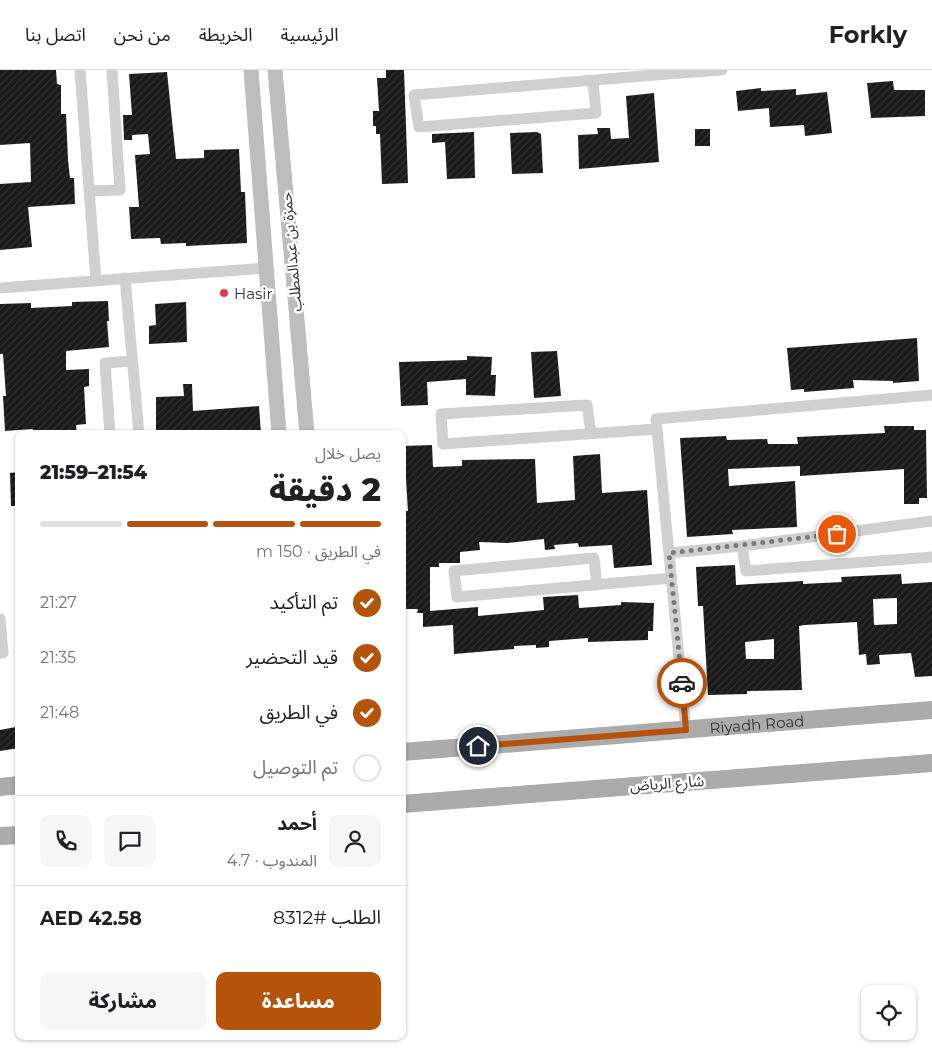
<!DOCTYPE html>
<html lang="ar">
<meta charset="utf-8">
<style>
body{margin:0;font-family:Montserrat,"Noto Sans Arabic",sans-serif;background:#f6f6f6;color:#202124;direction:rtl;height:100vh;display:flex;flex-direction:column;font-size:19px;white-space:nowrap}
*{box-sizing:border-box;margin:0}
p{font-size:16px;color:#757577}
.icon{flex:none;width:28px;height:28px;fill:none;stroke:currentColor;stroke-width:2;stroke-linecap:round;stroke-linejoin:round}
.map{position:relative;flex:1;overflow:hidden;direction:ltr}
.drawer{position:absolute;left:15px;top:360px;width:391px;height:610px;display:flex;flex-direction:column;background:#fff;border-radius:10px;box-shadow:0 1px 4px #0004;direction:rtl}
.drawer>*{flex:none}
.fabs{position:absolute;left:861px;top:915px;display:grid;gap:10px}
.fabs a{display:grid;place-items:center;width:55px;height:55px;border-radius:10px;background:#fff;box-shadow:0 1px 4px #0004;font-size:25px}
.pin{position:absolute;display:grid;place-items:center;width:42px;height:42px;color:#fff;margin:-21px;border:2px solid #fff;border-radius:50%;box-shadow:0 1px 5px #0007}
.courier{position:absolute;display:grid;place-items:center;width:50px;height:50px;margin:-25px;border:4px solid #b45309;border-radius:50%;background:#fff;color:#222;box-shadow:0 1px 6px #0007}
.overview em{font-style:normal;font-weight:800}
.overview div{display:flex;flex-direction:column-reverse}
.overview{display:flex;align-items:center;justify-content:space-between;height:85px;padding:0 25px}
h1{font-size:32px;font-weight:800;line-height:38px}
.bar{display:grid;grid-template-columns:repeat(4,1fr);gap:8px 5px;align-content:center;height:60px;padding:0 25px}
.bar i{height:6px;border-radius:4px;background:#e0e0e0}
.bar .on{background:#b45309}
.bar p{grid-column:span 4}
.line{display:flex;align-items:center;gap:12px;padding:0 25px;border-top:1px solid #e0e0e0}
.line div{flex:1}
.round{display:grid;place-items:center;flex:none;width:52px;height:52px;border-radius:10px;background:#f6f6f6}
ol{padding:0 25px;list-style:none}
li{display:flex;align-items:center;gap:15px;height:55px}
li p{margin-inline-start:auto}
li .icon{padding:5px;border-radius:50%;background:#b45309;color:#fff;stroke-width:4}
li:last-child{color:#757577}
li i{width:28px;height:28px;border:2px solid #e0e0e0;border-radius:50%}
.action{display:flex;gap:10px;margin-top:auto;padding:10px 25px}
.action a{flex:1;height:58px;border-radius:10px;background:#b45309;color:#fff;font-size:20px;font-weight:800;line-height:58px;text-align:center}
.action a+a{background:#f6f6f6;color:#202124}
header{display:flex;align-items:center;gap:30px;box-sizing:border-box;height:70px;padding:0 25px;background:#fff;border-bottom:1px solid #e0e0e0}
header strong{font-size:24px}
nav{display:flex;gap:28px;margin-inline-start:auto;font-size:18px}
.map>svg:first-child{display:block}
</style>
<header>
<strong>Forkly</strong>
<nav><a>الرئيسية</a><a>الخريطة</a><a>من نحن</a><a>اتصل بنا</a></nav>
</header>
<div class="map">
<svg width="932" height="985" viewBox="0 0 932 985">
<defs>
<pattern id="building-hatch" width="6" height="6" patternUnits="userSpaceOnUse" patternTransform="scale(1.25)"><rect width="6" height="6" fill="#1a1a1a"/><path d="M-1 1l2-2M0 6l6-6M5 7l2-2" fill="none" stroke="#333"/></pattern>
</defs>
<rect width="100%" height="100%" fill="#fff"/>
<path fill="url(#building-hatch)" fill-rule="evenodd" d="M 0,0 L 56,0 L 57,14 L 61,15 L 61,44 L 66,44 L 68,90 L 70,108 L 74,108 L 75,134 L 28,137 L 32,177 L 0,180 L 0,114 L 31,112 L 30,73 L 0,75 Z
M 386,0 L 404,0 L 408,113 L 382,114 L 380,64 L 376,64 L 376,56 L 373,56 L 373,41 L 379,41 L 377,8 L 386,8 Z
M 167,2 L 176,89 L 204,88 L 204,80 L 239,79 L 241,122 L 245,122 L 247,173 L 186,176 L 186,173 L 161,174 L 160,168 L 131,169 L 129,137 L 139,137 L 135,85 L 150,84 L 148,64 L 132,65 L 132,70 L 124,70 L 123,45 L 132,45 L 129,4 Z
M 893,11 L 894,20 L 925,20 L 925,46 L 871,48 L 867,13 Z
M 761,18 L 761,21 L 796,19 L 796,25 L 827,22 L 832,63 L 805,66 L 804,55 L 770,57 L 769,38 L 738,41 L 736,21 Z
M 654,23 L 659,92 L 579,99 L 578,65 L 598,64 L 597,58 L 610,58 L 611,69 L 629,68 L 626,26 Z
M 695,59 L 710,59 L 710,76 L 695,76 Z
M 474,62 L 475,108 L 447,109 L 445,72 L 432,73 L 432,64 Z
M 537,62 L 541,64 L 543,103 L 512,104 L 510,63 Z
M 108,231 L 109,251 L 107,251 L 109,277 L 66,281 L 66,300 L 89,299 L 89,316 L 84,317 L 86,354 L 76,355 L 77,364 L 33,364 L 33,359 L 5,361 L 3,326 L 6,326 L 3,284 L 0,284 L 0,234 L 31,233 L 31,238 L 72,236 L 72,232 Z
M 186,232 L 187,272 L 149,274 L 149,256 L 156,255 L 155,234 Z
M 917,268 L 919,311 L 893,313 L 893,311 L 853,310 L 854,318 L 804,322 L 804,319 L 791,320 L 787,278 Z
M 557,281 L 561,326 L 534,328 L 531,282 Z
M 467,286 L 492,287 L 491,305 L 496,305 L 495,326 L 466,325 L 466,309 L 427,312 L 428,335 L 401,336 L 399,292 L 467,290 Z
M 183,314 L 192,314 L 193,341 L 259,336 L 261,364 L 156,364 L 156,327 L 184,326 Z
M 884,356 L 914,356 L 914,360 L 926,360 L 927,428 L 919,428 L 919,434 L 904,434 L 904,399 L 800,406 L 800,396 L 728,399 L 729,416 L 795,411 L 797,457 L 732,460 L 733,464 L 687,467 L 680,368 L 726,366 L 727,370 L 767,369 L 768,374 L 798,374 L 797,367 L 885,363 Z
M 432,375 L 433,397 L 462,396 L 462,390 L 535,389 L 537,433 L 575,430 L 573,386 L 600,384 L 602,423 L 647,420 L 652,495 L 614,498 L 612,475 L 579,477 L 578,473 L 554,475 L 555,479 L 545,480 L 544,469 L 508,473 L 479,472 L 480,480 L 460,482 L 460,493 L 439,493 L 439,497 L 430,497 L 430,541 L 478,537 L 478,546 L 544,540 L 543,527 L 578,525 L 579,538 L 621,535 L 621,532 L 654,533 L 653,561 L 648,561 L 648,570 L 588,572 L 588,568 L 549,571 L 549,577 L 536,578 L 536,575 L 514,576 L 514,579 L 454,584 L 453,555 L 423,557 L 423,543 L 417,543 L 418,539 L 402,539 L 402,441 L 408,441 L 404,376 Z
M 19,402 L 19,436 L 11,436 L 10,403 Z
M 735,495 L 736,515 L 803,511 L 803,514 L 842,512 L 841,507 L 901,504 L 902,514 L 932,512 L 932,606 L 915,607 L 911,583 L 879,585 L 880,594 L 867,595 L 866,584 L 859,585 L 857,552 L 805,555 L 799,556 L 802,620 L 747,621 L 747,624 L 708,625 L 703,536 L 698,536 L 696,497 ZM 897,528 L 897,554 L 874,555 L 873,529 ZM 774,569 L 774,589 L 746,589 L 745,572 Z
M 16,657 L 19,678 L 0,681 L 0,660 Z"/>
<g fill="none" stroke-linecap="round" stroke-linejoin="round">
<path stroke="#d0d0d0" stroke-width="11" d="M 80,0 L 96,211
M 667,0 L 667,4 L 722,0
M 593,12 L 596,43 L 419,57 L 414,25 L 667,4
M 89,121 L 120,120 L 112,0
M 125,208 L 139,364
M 0,218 L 265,198
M 591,363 L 587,335 L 441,344 L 443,374 L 657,359
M 110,364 L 105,293 L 132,291
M 742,476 L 746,501 L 932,487
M 669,483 L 742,476 L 932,451
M 597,515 L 594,488 L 454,501 L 457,527 L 672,508
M 0,549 L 3,583 L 0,583
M 686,660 L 656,349 L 932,325"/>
<path stroke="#bdbdbd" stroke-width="15" d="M 251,0 L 279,364
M 275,0 L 307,364"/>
<g stroke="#ababab" stroke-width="18">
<path id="s1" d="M 402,682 L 932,640"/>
<path d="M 0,717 L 19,715"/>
<path d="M 402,734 L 932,693"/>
<path d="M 0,766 L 19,765"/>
</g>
</g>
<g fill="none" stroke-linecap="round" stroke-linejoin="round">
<path stroke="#7a7a7a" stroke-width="5" stroke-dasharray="0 9" d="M 682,613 L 669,483 L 837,464"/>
<path stroke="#b45309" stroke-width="6" d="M 478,676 L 686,660 L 682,613"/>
</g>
<circle fill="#e63946" stroke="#fff" stroke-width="2" cx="224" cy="223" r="5"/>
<g text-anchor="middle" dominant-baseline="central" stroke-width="5" stroke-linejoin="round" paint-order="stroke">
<g font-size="15" fill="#333" stroke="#fff">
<text transform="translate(291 182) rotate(-95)">حمزة بن عبدالمطلب</text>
<text stroke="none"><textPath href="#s1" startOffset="356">Riyadh Road</textPath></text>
<text transform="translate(667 713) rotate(-4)">شارع الرياض</text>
</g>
<g font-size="15" fill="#333" stroke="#fff" text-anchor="start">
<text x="234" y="223">Hasir</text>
</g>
</g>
</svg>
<div class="fabs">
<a><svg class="icon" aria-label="locate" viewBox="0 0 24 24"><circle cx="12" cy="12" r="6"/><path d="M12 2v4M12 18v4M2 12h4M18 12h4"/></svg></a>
</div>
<div class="pin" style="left:837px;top:464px;background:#ea580c"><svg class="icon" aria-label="bag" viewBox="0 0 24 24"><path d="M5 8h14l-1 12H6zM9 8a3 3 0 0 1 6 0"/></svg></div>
<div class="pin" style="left:478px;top:676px;background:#1f2937"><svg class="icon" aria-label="home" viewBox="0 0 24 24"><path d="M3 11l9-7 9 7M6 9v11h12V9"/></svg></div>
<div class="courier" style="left:682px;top:613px"><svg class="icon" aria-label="car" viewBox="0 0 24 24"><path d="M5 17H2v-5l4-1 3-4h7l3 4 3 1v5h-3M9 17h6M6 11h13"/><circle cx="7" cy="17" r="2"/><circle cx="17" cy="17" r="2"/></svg></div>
<section class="drawer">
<div class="overview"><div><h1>2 دقيقة</h1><p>يصل خلال</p></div><em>21:54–21:59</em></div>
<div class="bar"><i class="on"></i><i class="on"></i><i class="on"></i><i></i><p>في الطريق · 150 m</p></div>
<ol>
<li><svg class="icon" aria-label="check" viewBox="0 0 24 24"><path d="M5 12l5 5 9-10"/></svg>تم التأكيد<p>21:27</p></li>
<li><svg class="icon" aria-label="check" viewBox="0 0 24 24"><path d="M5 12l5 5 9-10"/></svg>قيد التحضير<p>21:35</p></li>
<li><svg class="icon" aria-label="check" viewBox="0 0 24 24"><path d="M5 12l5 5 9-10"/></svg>في الطريق<p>21:48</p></li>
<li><i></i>تم التوصيل</li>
</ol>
<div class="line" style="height:90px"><a class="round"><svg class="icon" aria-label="person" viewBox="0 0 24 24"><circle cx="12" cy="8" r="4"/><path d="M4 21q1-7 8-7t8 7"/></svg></a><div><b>أحمد</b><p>المندوب · 4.7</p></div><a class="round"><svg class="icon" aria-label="chat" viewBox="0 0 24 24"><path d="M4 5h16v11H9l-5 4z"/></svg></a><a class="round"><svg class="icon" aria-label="phone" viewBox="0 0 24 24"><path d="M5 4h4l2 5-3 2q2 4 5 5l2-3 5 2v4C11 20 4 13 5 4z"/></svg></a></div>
<div class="line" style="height:65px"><div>الطلب #8312</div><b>AED 42.58</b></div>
<div class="action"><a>مساعدة</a><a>مشاركة</a></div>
</section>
</div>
